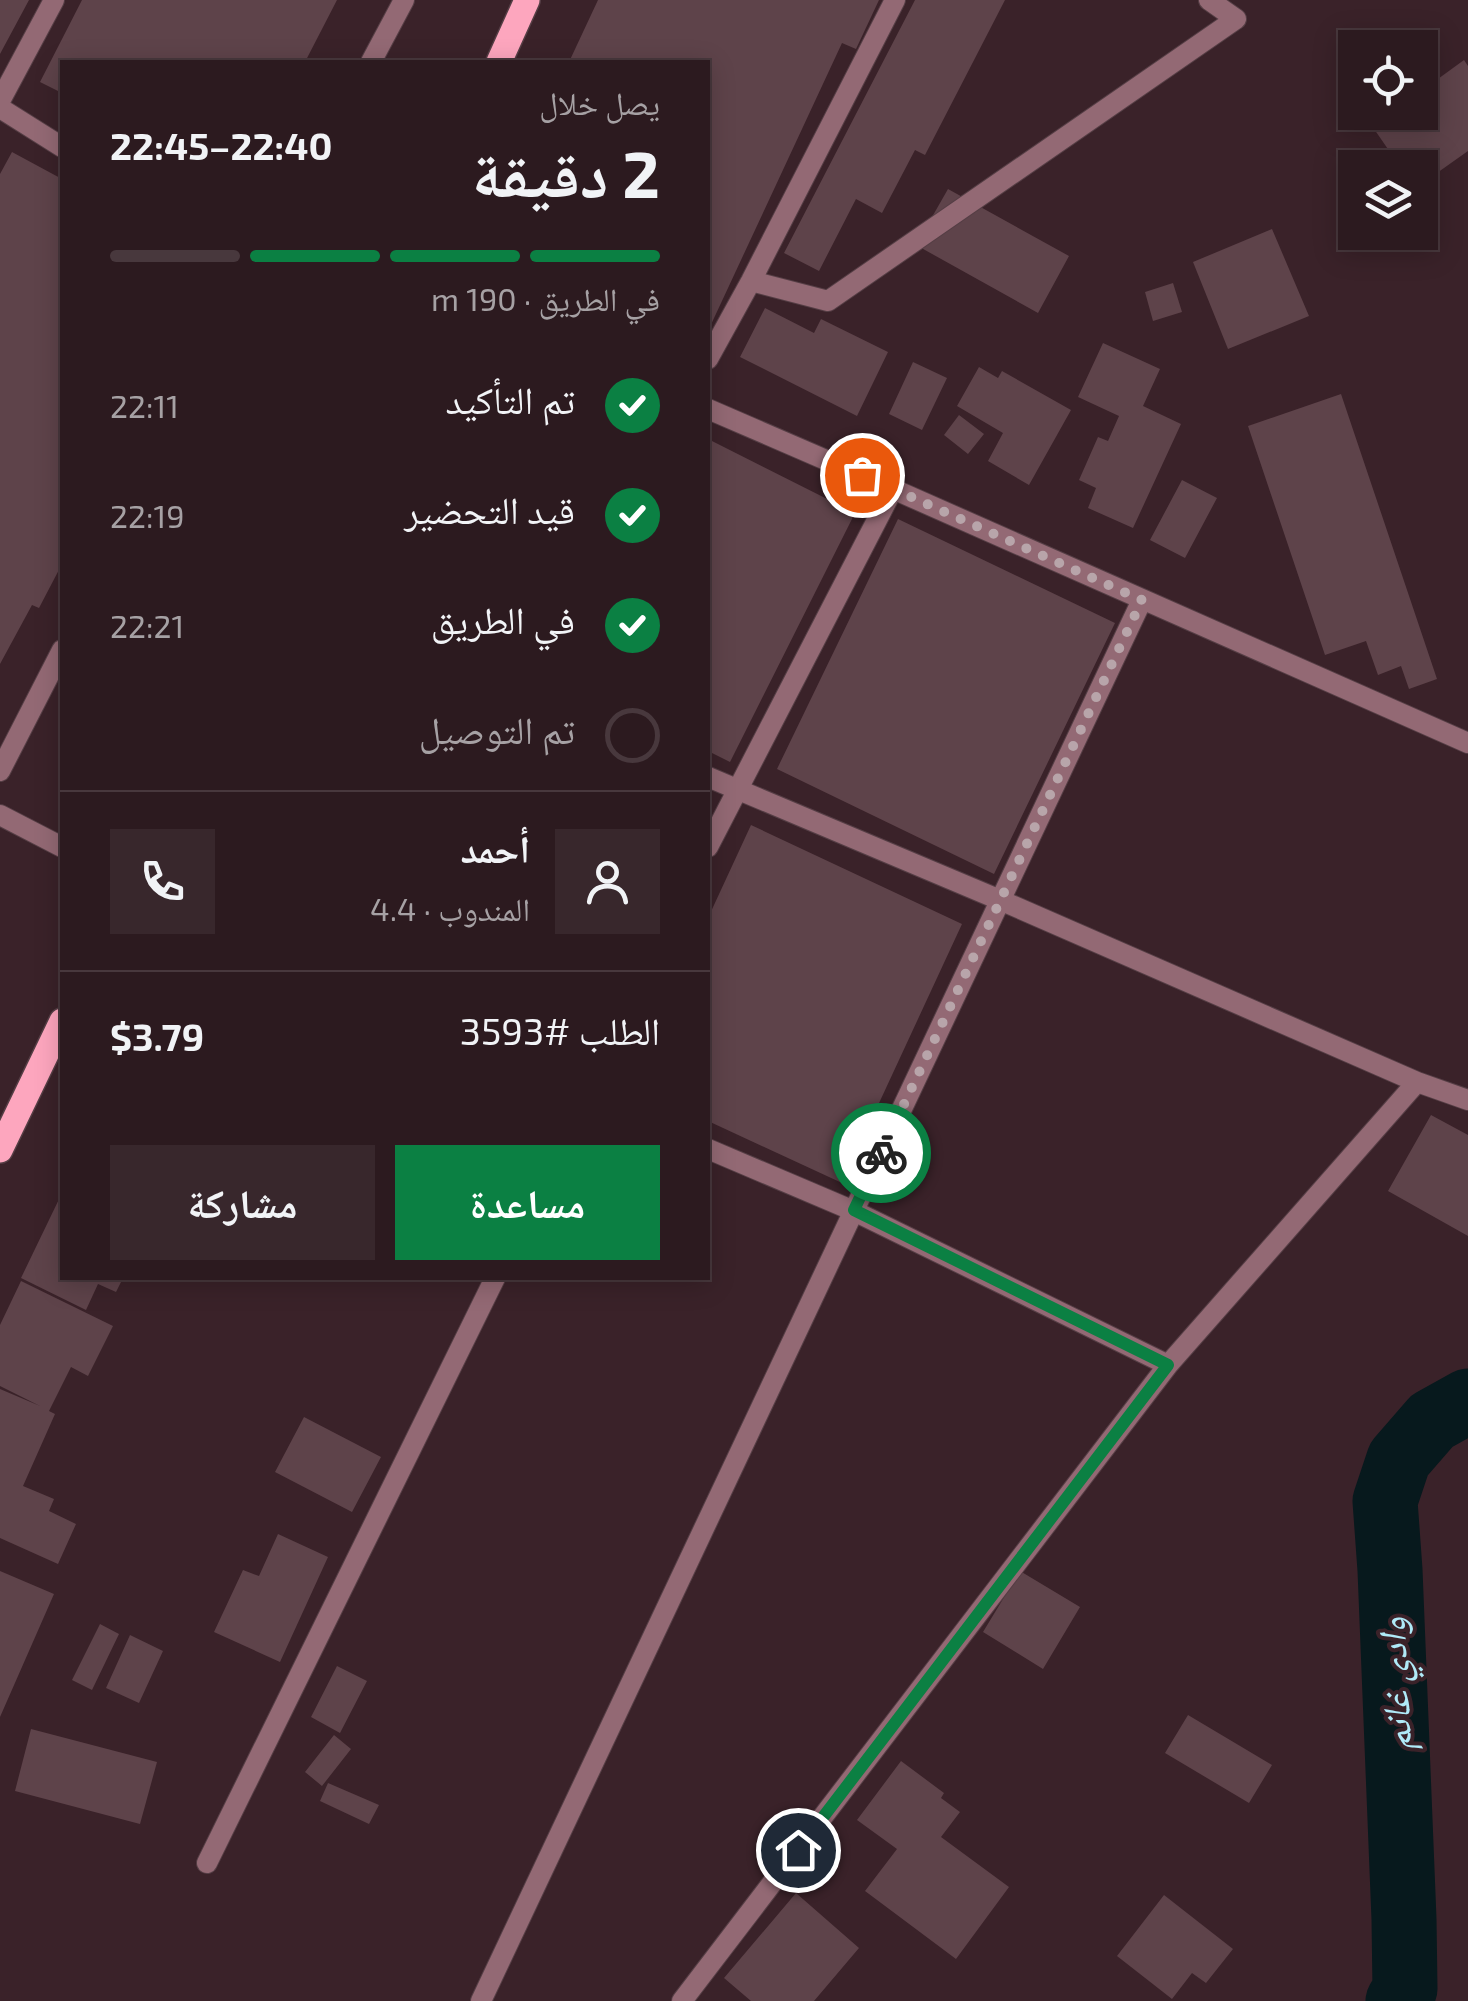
<!DOCTYPE html>
<html lang="ar">
<meta charset="utf-8">
<style>
body{margin:0;font-family:"Exo 2","Noto Naskh Arabic",sans-serif;background:#38272c;color:#f1f3f6;direction:rtl;height:100vh;display:flex;flex-direction:column;font-size:38px;white-space:nowrap}
*{box-sizing:border-box;margin:0}
p{font-size:32px;color:#a6a1a4}
.icon{flex:none;width:55px;height:55px;fill:none;stroke:currentColor;stroke-width:2;stroke-linecap:round;stroke-linejoin:round}
.map{position:relative;flex:1;overflow:hidden;direction:ltr}
.panel{position:absolute;left:60px;top:60px;width:650px;height:1220px;display:flex;flex-direction:column;background:#2c1a1f;border-radius:0px;box-shadow:0 5px 25px #0003,0 0 0 2px #48383d;direction:rtl}
.panel>*{flex:none}
.fabs{position:absolute;left:1338px;top:30px;display:grid;gap:20px}
.fabs a{display:grid;place-items:center;width:100px;height:100px;border-radius:0px;background:#2c1a1f;box-shadow:0 5px 25px #0003,0 0 0 2px #48383d;font-size:50px}
.pin{position:absolute;display:grid;place-items:center;width:85px;height:85px;color:#fff;margin:-42px;border:5px solid #fff;border-radius:50%;box-shadow:0 2px 10px #0007}
.courier{position:absolute;display:grid;place-items:center;width:100px;height:100px;margin:-50px;border:8px solid #0b8043;border-radius:50%;background:#fff;color:#222;box-shadow:0 2px 12px #0007}
.headline em{font-style:normal;font-weight:700}
.headline div{display:flex;flex-direction:column-reverse}
.headline{display:flex;align-items:center;justify-content:space-between;height:170px;padding:0 50px}
h1{font-size:65px;font-weight:700;line-height:75px}
.bar{display:grid;grid-template-columns:repeat(4,1fr);gap:15px 10px;align-content:center;height:120px;padding:0 50px}
.bar i{height:12px;border-radius:8px;background:#48383d}
.bar .selected{background:#0b8043}
.bar p{grid-column:span 4}
.line{display:flex;align-items:center;gap:25px;padding:0 50px;border-top:2px solid #48383d}
.line div{flex:1}
.round{display:grid;place-items:center;flex:none;width:105px;height:105px;border-radius:0px;background:#38272c}
ol{padding:0 50px;list-style:none}
li{display:flex;align-items:center;gap:30px;height:110px}
li p{margin-inline-start:auto}
li .icon{padding:10px;border-radius:50%;background:#0b8043;color:#fff;stroke-width:4}
li:last-child{color:#a6a1a4}
li i{width:55px;height:55px;border:5px solid #48383d;border-radius:50%}
.cta{display:flex;gap:20px;margin-top:auto;padding:20px 50px}
.cta a{flex:1;height:115px;border-radius:0px;background:#0b8043;color:#fff;font-size:40px;font-weight:700;line-height:115px;text-align:center}
.cta a+a{background:#38272c;color:#f1f3f6}
.map>svg:first-child{display:block}
</style>
<div class="map">
<svg width="1468" height="2001" viewBox="0 0 1468 2001">
<rect width="100%" height="100%" fill="#3a2229"/>
<g fill="none" stroke-linecap="round" stroke-linejoin="round">
<path stroke="#07191d" stroke-width="65" d="M 1398,2001 L 1405,1989 L 1404,1919 L 1390,1570 L 1385,1501 L 1399,1459 L 1432,1421 L 1468,1401"/>
</g>
<path fill="#5e434a" d="M 0,0 L 29,0 L 0,54 Z
M 82,0 L 337,0 L 305,62 L 62,62 L 62,93 L 40,82 Z
M 598,0 L 879,0 L 856,49 L 842,43 L 708,331 L 708,62 L 569,62 Z
M 915,0 L 1005,0 L 925,155 L 915,150 L 882,213 L 856,199 L 819,271 L 784,253 Z
M 1464,60 L 1468,66 L 1468,151 L 1420,185 L 1420,168 L 1401,168 L 1372,126 L 1391,112 L 1420,112 L 1420,92 Z
M 12,152 L 62,179 L 62,564 L 39,608 L 32,605 L 0,664 L 0,174 Z
M 948,189 L 1069,256 L 1038,313 L 916,245 Z
M 1272,229 L 1309,316 L 1228,349 L 1193,262 Z
M 1173,283 L 1182,312 L 1153,321 L 1145,292 Z
M 765,308 L 814,333 L 821,319 L 888,352 L 857,416 L 740,357 Z
M 1103,343 L 1160,369 L 1143,406 L 1181,424 L 1133,528 L 1088,508 L 1096,488 L 1079,480 L 1098,437 L 1108,441 L 1119,416 L 1078,397 Z
M 913,362 L 947,378 L 922,430 L 889,414 Z
M 979,367 L 998,378 L 1002,371 L 1071,410 L 1029,485 L 988,461 L 1003,433 L 957,406 Z
M 1341,394 L 1437,679 L 1409,689 L 1401,666 L 1378,675 L 1366,641 L 1325,655 L 1248,426 Z
M 959,415 L 984,434 L 968,454 L 944,435 Z
M 708,439 L 855,513 L 730,762 L 708,751 Z
M 1182,480 L 1217,498 L 1185,558 L 1150,540 Z
M 898,519 L 1115,623 L 994,874 L 777,769 Z
M 751,825 L 962,924 L 842,1183 L 708,1121 L 708,918 Z
M 1431,1115 L 1468,1135 L 1468,1236 L 1388,1191 Z
M 62,1193 L 62,1278 L 123,1278 L 116,1292 L 98,1284 L 86,1310 L 21,1278 Z
M 21,1281 L 113,1326 L 88,1376 L 71,1367 L 49,1411 L 55,1414 L 23,1486 L 54,1499 L 49,1511 L 76,1524 L 58,1564 L 0,1538 L 0,1389 L 40,1406 L 0,1386 L 0,1325 Z
M 304,1417 L 381,1457 L 352,1512 L 275,1472 Z
M 278,1534 L 328,1557 L 280,1662 L 214,1632 L 243,1570 L 259,1576 Z
M 0,1571 L 54,1594 L 0,1717 Z
M 1020,1571 L 1080,1607 L 1043,1669 L 983,1632 Z
M 100,1624 L 119,1634 L 92,1690 L 72,1680 Z
M 130,1635 L 163,1651 L 139,1703 L 106,1688 Z
M 337,1666 L 367,1681 L 340,1733 L 311,1717 Z
M 1188,1715 L 1272,1765 L 1249,1803 L 1165,1753 Z
M 31,1729 L 157,1762 L 140,1824 L 15,1791 Z
M 334,1735 L 351,1749 L 322,1786 L 305,1772 Z
M 901,1761 L 944,1793 L 941,1798 L 960,1812 L 941,1837 L 1009,1887 L 956,1959 L 865,1891 L 897,1849 L 857,1820 Z
M 328,1783 L 379,1805 L 369,1824 L 320,1801 Z
M 796,1893 L 859,1948 L 814,2001 L 751,2001 L 724,1978 Z
M 1164,1895 L 1233,1949 L 1206,1983 L 1192,1973 L 1172,1999 L 1117,1956 Z"/>
<g fill="none" stroke-linecap="round" stroke-linejoin="round">
<g stroke="#553e45" stroke-width="22">
<path id="street" d="M 371,62 L 404,0
M 0,101 L 54,0
M 0,108 L 62,147
M 751,281 L 828,301 L 1236,19 L 1209,0
M 708,359 L 751,281 L 895,0
M 708,409 L 893,489 L 1468,743
M 0,771 L 62,650
M 708,777 L 1000,900 L 1417,1082 L 1468,1100
M 0,815 L 62,847
M 708,847 L 893,489
M 708,1149 L 854,1211 L 1168,1365
M 207,1863 L 495,1278
M 481,2001 L 1142,600
M 682,2001 L 1168,1365 L 1417,1082"/>
</g>
<g stroke="#553e45" stroke-width="28">
<path id="primary" d="M 499,62 L 527,0
M 0,1150 L 62,1021"/>
</g>
<use href="#street" stroke="#936974" stroke-width="20"/>
<use href="#primary" stroke="#fda6be" stroke-width="25"/>
</g>
<g fill="none" stroke-linecap="round" stroke-linejoin="round">
<path stroke="#b8a5aa" stroke-width="10" stroke-dasharray="0 18" d="M 862,475 L 1142,600 L 881,1153"/>
<path stroke="#0b8043" stroke-width="12" d="M 798,1850 L 1168,1365 L 854,1210 L 881,1153"/>
</g>
<g text-anchor="middle" dominant-baseline="central" stroke-width="8" stroke-linejoin="round" paint-order="stroke">
<g font-size="38" font-style="italic" fill="#b0eaf8" stroke="#3a2229">
<text transform="translate(1393 1684) rotate(-93)">وادي غانم</text>
</g>
</g>
</svg>
<div class="fabs">
<a><svg class="icon" aria-label="locate" viewBox="0 0 24 24"><circle cx="12" cy="12" r="6"/><path d="M12 2v4M12 18v4M2 12h4M18 12h4"/></svg></a>
<a><svg class="icon" aria-label="layers" viewBox="0 0 24 24"><path d="M12 4l9 5-9 5-9-5zM3 14l9 5 9-5"/></svg></a>
</div>
<div class="pin" style="left:862px;top:475px;background:#ea580c"><svg class="icon" aria-label="bag" viewBox="0 0 24 24"><path d="M5 8h14l-1 12H6zM9 8a3 3 0 0 1 6 0"/></svg></div>
<div class="pin" style="left:798px;top:1850px;background:#1f2937"><svg class="icon" aria-label="home" viewBox="0 0 24 24"><path d="M3 11l9-7 9 7M6 9v11h12V9"/></svg></div>
<div class="courier" style="left:881px;top:1153px"><svg class="icon" aria-label="bike" viewBox="0 0 24 24"><circle cx="6" cy="16" r="4"/><circle cx="18" cy="16" r="4"/><path d="M6 16l4-8h5l3 8M10 8l3 8H6M13 5h3"/></svg></div>
<section class="panel">
<div class="headline"><div><h1>2 دقيقة</h1><p>يصل خلال</p></div><em>22:40–22:45</em></div>
<div class="bar"><i class="selected"></i><i class="selected"></i><i class="selected"></i><i></i><p>في الطريق · 190 m</p></div>
<ol>
<li><svg class="icon" aria-label="check" viewBox="0 0 24 24"><path d="M5 12l5 5 9-10"/></svg>تم التأكيد<p>22:11</p></li>
<li><svg class="icon" aria-label="check" viewBox="0 0 24 24"><path d="M5 12l5 5 9-10"/></svg>قيد التحضير<p>22:19</p></li>
<li><svg class="icon" aria-label="check" viewBox="0 0 24 24"><path d="M5 12l5 5 9-10"/></svg>في الطريق<p>22:21</p></li>
<li><i></i>تم التوصيل</li>
</ol>
<div class="line" style="height:180px"><a class="round"><svg class="icon" aria-label="person" viewBox="0 0 24 24"><circle cx="12" cy="8" r="4"/><path d="M4 21q1-7 8-7t8 7"/></svg></a><div><b>أحمد</b><p>المندوب · 4.4</p></div><a class="round"><svg class="icon" aria-label="phone" viewBox="0 0 24 24"><path d="M5 4h4l2 5-3 2q2 4 5 5l2-3 5 2v4C11 20 4 13 5 4z"/></svg></a></div>
<div class="line" style="height:130px"><div>الطلب #3593</div><b>$3.79</b></div>
<div class="cta"><a>مساعدة</a><a>مشاركة</a></div>
</section>
</div>
